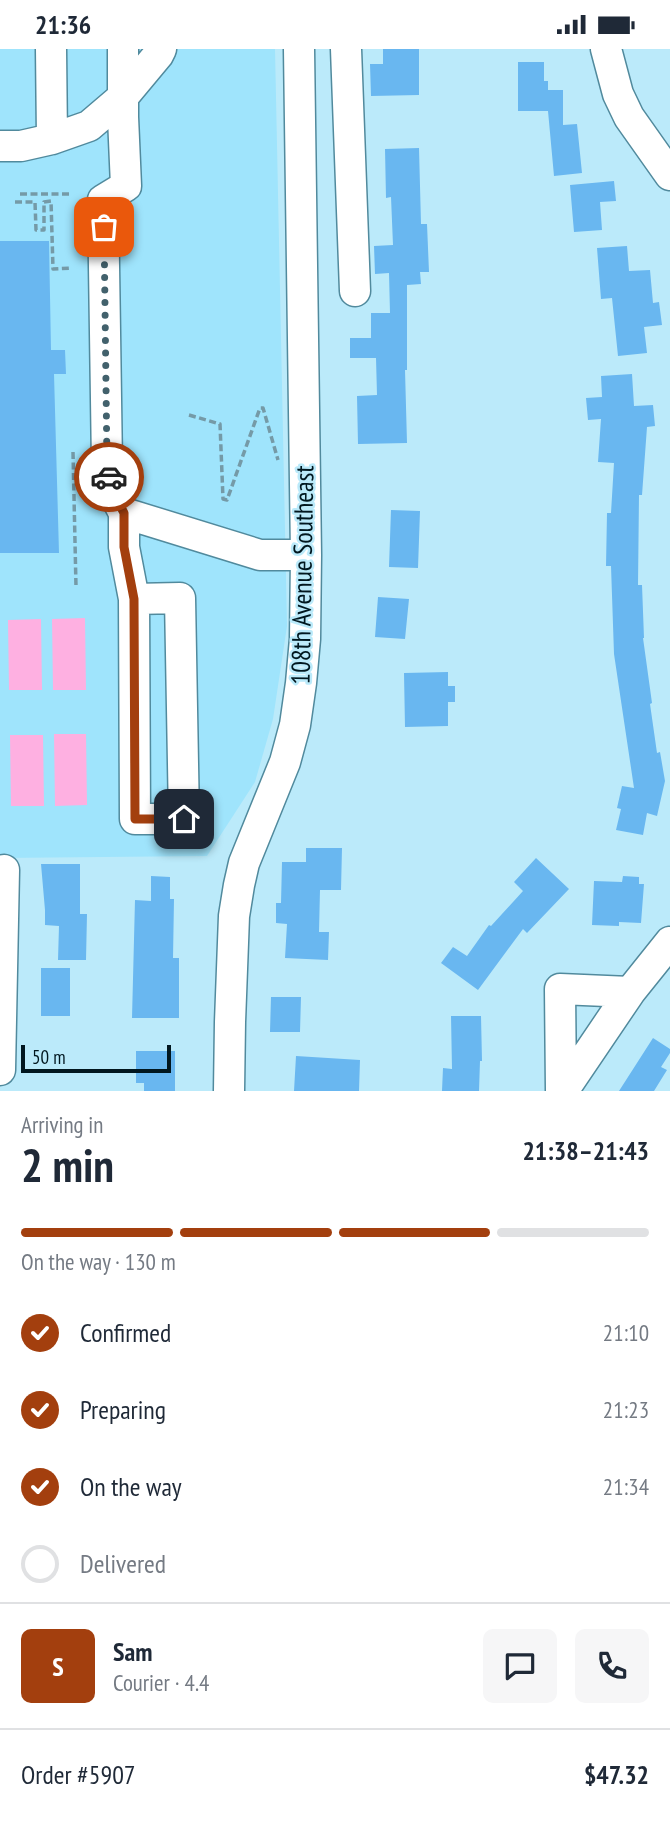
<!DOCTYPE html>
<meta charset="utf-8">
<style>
body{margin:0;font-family:"PT Sans Narrow",sans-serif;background:#f6f6f7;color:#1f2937;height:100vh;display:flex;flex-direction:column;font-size:26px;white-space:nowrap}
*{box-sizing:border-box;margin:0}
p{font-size:23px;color:#747a83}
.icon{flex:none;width:38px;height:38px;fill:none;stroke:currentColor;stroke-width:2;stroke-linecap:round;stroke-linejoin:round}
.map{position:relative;height:1042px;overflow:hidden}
.drawer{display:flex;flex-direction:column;background:#fff;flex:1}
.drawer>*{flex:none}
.scale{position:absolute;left:21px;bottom:18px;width:150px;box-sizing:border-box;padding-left:7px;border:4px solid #01171f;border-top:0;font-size:19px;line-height:24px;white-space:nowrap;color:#01171f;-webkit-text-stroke:5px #bbeafa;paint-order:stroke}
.pin{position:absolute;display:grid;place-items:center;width:60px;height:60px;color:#fff;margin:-30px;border-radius:14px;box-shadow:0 4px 10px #0006}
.courier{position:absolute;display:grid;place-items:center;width:70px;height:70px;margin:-35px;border:5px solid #a33f0e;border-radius:50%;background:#fff;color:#222;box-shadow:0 2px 9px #0007}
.overview em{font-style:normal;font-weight:600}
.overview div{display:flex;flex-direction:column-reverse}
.overview{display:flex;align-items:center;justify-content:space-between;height:119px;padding:0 21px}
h1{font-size:46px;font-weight:600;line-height:52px}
.bar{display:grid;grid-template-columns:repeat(4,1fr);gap:10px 7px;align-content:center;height:84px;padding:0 21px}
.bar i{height:9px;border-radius:5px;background:#e0e1e3}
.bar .selected{background:#a33f0e}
.bar p{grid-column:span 4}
.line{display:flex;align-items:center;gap:18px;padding:0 21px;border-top:2px solid #e0e1e3}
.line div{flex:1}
.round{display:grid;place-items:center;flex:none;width:74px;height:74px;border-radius:10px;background:#f6f6f7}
ol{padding:0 21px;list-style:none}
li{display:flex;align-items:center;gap:21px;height:77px}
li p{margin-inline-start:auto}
li .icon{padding:7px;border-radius:50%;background:#a33f0e;color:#fff;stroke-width:4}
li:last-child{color:#747a83}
li i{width:38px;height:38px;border:4px solid #e0e1e3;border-radius:50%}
.status{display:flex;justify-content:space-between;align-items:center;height:49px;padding:0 35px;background:#fff;direction:ltr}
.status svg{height:19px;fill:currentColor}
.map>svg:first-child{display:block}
</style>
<div class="status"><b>21:36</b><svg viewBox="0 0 49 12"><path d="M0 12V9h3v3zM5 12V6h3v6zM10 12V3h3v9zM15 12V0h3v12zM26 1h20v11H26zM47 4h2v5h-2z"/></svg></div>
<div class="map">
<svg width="670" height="1042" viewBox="0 0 670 1042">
<rect width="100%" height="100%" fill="#bbeafa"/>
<path fill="#9fe4fc" d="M 0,0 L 275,0 L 287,577 L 273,670 L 255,733 L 207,807 L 0,809 Z"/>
<path fill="#feb0e1" d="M 85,569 L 86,641 L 53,641 L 52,570 Z
M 41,570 L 42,641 L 9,641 L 8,571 Z
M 54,685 L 86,685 L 87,756 L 55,757 Z
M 10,686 L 43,686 L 44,757 L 11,757 Z"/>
<path fill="#69b7f0" d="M 383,0 L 419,0 L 419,46 L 371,47 L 370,15 L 383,15 Z
M 518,13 L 544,13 L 544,32 L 548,32 L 548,41 L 563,41 L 563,76 L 577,75 L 582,124 L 554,127 L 548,62 L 518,62 Z
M 419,99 L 421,175 L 427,175 L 429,223 L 420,223 L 421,235 L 407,236 L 407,321 L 405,321 L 407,394 L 358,395 L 357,347 L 377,346 L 376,309 L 350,309 L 350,289 L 371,289 L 371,264 L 390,264 L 389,224 L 375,225 L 374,197 L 393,196 L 391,148 L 386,149 L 385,100 Z
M 614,132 L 616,152 L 600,153 L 602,181 L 574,183 L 570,136 Z
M 0,192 L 49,192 L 51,301 L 65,301 L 66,325 L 54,325 L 59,504 L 0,504 Z
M 627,197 L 629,222 L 650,221 L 653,254 L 659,253 L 662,276 L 644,278 L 647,304 L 618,307 L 612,249 L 601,250 L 597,199 Z
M 632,325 L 634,357 L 653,356 L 655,377 L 647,378 L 642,446 L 639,446 L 638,536 L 642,536 L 644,589 L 643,589 L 652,654 L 650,655 L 657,704 L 660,703 L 665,732 L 657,767 L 647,764 L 643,786 L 616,781 L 621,760 L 617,759 L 622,737 L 634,739 L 614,605 L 611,517 L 606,517 L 607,464 L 611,464 L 614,414 L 598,413 L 601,370 L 588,371 L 586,349 L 602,348 L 601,327 Z
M 391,461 L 420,462 L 418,519 L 389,518 Z
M 378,548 L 409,550 L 405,590 L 375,588 Z
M 448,623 L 448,637 L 455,637 L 455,653 L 448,653 L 448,677 L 405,678 L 404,624 Z
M 306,799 L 342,799 L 341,841 L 320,841 L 319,883 L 329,883 L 328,911 L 285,909 L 287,875 L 276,874 L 276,854 L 281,854 L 282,813 L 306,813 Z
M 536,809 L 569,840 L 527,884 L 523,880 L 478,941 L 441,914 L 453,898 L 467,907 L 489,876 L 491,877 L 523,842 L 514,833 Z
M 41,815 L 80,815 L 80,865 L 87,865 L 86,911 L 58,911 L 59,877 L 45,876 L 45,861 Z
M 151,827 L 170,828 L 170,850 L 174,850 L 173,909 L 179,909 L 179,969 L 132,969 L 135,851 L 151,852 Z
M 623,827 L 639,828 L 639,835 L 644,835 L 641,874 L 619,873 L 619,877 L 592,876 L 594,832 L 622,833 Z
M 41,919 L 70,919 L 70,967 L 41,967 Z
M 271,948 L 301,948 L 300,983 L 270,983 Z
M 451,967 L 481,967 L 482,1012 L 480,1012 L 479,1042 L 442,1042 L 443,1019 L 452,1020 Z
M 653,989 L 670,1000 L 670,1004 L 661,1018 L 667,1021 L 654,1042 L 619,1042 Z
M 136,1002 L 175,1002 L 175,1042 L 144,1042 L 144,1034 L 136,1034 Z
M 296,1007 L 360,1011 L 359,1042 L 294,1042 Z"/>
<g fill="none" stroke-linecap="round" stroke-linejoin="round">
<g stroke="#518a9d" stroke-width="33">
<path id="minor" d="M 51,0 L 52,90
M 123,0 L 123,68 L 126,137 L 103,151 L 107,416 L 110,437 L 124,464 L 124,498 L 134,550 L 135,770 L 184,770 L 180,549 L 134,550
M 346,0 L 355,242
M 606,0 L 618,45 L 629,68 L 670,126
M 0,97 L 21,97 L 52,90 L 89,77 L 123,48 L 158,6 L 161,0
M 124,464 L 260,506 L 306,506
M 0,1021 L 4,821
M 229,1042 L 230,973 L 234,867 L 239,836 L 244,814 L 285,713 L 295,676 L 301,634 L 305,590 L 306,506 L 299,0
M 561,1042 L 560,940 L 630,943
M 563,1042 L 630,943 L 670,893"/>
</g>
<path stroke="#759aa7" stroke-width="3.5" stroke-dasharray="7 3.5" stroke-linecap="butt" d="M 20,145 L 71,145
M 15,153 L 35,153 L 36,181 L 44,181 L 44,153 L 51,152 L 53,220 L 72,219
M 189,366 L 220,375 L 223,450 L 227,451 L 260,359 L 263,359 L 278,411
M 73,403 L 76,538"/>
<use href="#minor" stroke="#fff" stroke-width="30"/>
</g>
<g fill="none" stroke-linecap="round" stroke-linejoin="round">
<path stroke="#42616c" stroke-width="7" stroke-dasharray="0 12.6" d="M 104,178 L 107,416 L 109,428"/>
<path stroke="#a33f0e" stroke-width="9" d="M 109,428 L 110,437 L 124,464 L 124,498 L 134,550 L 135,770 L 184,770"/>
</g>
<g text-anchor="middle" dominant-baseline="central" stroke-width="5" stroke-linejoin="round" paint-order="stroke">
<g font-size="26" fill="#01171f" stroke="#bbeafa">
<text transform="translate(302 526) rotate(-89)">108th Avenue Southeast</text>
</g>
</g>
</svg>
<div class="scale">50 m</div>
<div class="pin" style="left:104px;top:178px;background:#ea580c"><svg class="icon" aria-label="bag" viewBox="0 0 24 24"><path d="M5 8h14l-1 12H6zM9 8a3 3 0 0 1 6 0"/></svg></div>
<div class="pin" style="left:184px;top:770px;background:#1f2937"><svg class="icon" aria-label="home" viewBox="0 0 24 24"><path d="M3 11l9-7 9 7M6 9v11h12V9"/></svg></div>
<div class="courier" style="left:109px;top:428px"><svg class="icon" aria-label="car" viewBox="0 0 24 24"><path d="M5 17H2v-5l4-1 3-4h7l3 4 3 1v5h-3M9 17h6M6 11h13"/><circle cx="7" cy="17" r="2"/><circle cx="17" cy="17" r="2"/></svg></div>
</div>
<section class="drawer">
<div class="overview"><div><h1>2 min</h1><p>Arriving in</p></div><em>21:38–21:43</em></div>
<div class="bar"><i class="selected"></i><i class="selected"></i><i class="selected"></i><i></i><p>On the way · 130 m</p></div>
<ol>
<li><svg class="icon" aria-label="check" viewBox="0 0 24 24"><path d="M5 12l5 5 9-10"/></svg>Confirmed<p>21:10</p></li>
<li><svg class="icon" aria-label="check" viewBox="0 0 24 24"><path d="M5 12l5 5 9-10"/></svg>Preparing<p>21:23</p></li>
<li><svg class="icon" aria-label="check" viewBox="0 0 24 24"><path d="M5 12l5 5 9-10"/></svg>On the way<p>21:34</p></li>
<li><i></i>Delivered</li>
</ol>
<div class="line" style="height:126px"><b class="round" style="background:#a33f0e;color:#fff">S</b><div><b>Sam</b><p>Courier · 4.4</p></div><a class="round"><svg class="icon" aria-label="chat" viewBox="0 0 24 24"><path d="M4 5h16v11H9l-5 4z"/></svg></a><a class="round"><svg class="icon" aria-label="phone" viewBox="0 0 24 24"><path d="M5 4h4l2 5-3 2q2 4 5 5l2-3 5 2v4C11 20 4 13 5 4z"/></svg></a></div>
<div class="line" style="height:91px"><div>Order #5907</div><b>$47.32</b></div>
</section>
